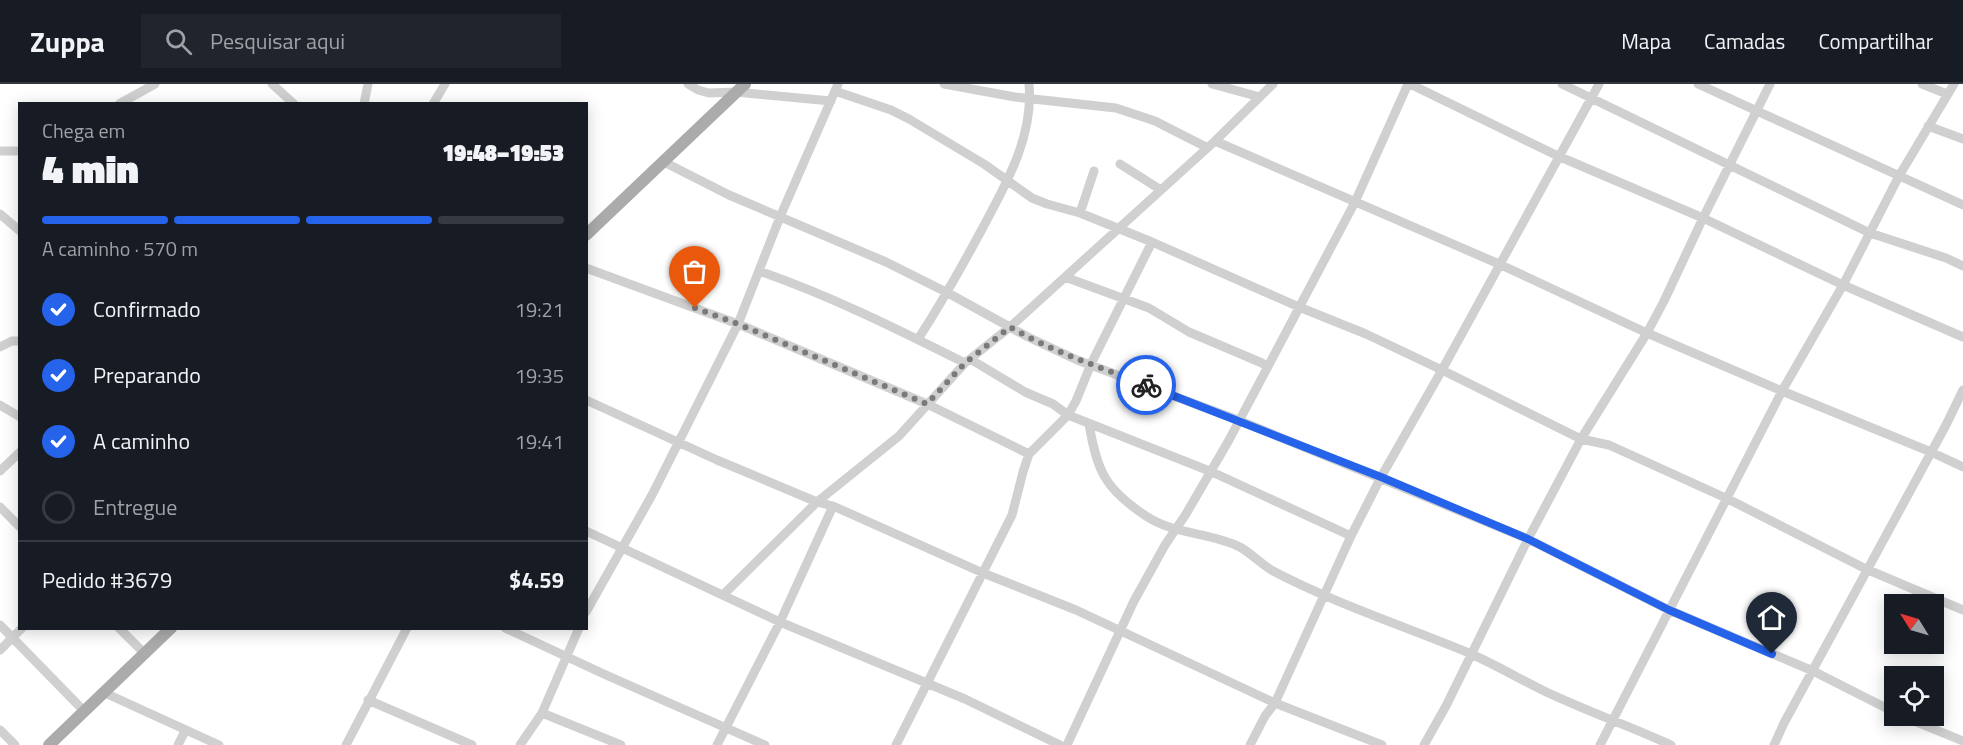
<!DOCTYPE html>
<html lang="pt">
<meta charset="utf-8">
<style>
body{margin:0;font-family:"Titillium Web",sans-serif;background:#20242c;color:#f1f3f6;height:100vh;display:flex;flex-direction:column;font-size:22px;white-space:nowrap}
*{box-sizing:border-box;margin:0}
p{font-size:20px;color:#9ea1a6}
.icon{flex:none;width:33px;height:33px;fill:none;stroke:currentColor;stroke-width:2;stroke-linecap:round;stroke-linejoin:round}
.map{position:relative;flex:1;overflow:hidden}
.panel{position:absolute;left:18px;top:18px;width:570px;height:528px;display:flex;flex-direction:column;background:#171b24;border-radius:0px;box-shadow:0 3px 15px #0003}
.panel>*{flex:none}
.needle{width:39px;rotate:307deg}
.controls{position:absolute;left:1884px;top:510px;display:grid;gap:12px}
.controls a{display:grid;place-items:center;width:60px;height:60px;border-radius:0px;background:#171b24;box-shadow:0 3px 15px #0003;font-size:30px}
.pin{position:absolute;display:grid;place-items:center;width:51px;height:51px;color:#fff;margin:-62px -26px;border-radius:50% 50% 50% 0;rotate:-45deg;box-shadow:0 0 6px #0007}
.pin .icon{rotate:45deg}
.courier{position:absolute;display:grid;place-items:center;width:60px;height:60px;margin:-30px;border:4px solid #2563eb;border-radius:50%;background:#fff;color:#222;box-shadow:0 2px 8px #0007}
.headline em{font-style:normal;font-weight:800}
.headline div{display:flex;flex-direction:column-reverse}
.headline{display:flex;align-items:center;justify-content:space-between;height:102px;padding:0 24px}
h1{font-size:39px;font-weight:800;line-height:45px}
.bar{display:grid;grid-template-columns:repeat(4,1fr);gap:9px 6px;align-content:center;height:72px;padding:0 24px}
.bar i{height:8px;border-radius:4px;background:#363941}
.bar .selected{background:#2563eb}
.bar p{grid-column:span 4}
.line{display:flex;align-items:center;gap:15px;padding:0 24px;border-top:2px solid #363941}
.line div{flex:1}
ol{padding:0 24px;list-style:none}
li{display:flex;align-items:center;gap:18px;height:66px}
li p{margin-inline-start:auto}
li .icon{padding:6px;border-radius:50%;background:#2563eb;color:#fff;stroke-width:4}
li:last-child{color:#9ea1a6}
li i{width:33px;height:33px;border:3px solid #363941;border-radius:50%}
header{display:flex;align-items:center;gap:36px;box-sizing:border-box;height:84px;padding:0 30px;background:#171b24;border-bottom:2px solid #363941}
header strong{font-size:28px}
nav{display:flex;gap:33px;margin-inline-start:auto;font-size:21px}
.search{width:420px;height:54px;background:#20242c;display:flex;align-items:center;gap:15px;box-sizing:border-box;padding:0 21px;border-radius:0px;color:#9ea1a6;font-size:22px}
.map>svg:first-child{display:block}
</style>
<header>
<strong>Zuppa</strong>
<div class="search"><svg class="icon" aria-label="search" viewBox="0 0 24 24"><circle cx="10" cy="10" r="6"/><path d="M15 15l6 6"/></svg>Pesquisar aqui</div>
<nav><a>Mapa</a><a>Camadas</a><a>Compartilhar</a></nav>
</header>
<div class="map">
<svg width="1963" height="661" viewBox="0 0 1963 661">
<rect width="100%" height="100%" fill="#fff"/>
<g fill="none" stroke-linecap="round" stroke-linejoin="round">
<path stroke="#d0d0d0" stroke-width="9" d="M 272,0 L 294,20
M 688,0 L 698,6 L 709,9 L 736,8 L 831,17
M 944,0 L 1015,13 L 1116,24 L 1155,37 L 1206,63
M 1212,0 L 1260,13
M 1410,0 L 1558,72 L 1703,134 L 1843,201 L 1963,253
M 1562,0 L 1870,149 L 1946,174 L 1963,182
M 1698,0 L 1963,121
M 1922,0 L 1947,10
M 835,7 L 891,26 L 909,35 L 984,80 L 1032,114 L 1047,120 L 1080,129 L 1152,158 L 1299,223 L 1366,250 L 1442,286 L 1581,355 L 1609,361 L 1728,415 L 1866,485 L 1963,526
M 119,20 L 155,0
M 364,20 L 368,0
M 433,20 L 445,0
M 1928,42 L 1963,55
M 1215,57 L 1499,180 L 1647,249 L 1782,307 L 1931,368 L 1963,383
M 0,67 L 20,67
M 664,78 L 729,111 L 886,178 L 948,209 L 1028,253 L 1077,276 L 1238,336 L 1528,455 L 1669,526 L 1813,587 L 1894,628
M 1120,80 L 1161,106
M 1080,129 L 1094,87
M 0,130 L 20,147
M 586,184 L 738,240 L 927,320 L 1029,370
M 759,187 C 831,212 897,245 965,279
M 1065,193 L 1149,224 L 1189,248 L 1262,279 L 1267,283
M 918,255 C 941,220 961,184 981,147 C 1005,102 1034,53 1029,0
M 0,263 L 12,257 L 20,257
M 970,275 L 1025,308 L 1053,320 L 1068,331 L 1212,388 L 1351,452
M 586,316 L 717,376 L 817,418 L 833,422 L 983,489 L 1076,526 L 1275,619 L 1382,661
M 0,321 L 20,333
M 1089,340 C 1097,387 1105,405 1146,432 C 1174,451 1210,448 1240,463 C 1252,470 1261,480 1273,487 C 1336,520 1404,542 1469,569 C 1494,580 1518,594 1542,606 C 1584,626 1629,642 1671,661
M 0,387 L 20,368
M 0,423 L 20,443
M 586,447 L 780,538 L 965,615 L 1060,661
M 723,511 L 817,418 L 899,352 L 965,279 L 1010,243 L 1215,57 L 1273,0
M 586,528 L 652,411 L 738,240 L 780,133 L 838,0
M 0,541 L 85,628
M 119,544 L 145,570
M 505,544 L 606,591 L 765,661
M 0,566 L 22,544
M 105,609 L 219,661
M 368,616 L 472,661
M 542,629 L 621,661
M 1902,632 L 1963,657
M 0,646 L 15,661
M 178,661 L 185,647
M 346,661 L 407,544
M 520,661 L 542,629 L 579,544
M 717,661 L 780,538 L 833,422
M 896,661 L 1012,431 L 1023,388 L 1029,370 L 1068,331 L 1076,317 L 1091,280 L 1152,158
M 1067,661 L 1134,517 L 1165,461 L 1186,430 L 1229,356 L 1355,118 L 1408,0
M 1250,661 L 1265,632 L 1275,619 L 1351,452 L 1381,393 L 1442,286 L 1599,0
M 1424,661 L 1446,622 L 1528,455 L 1581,355 L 1647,249 L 1664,217 L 1703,134 L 1770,0
M 1600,661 L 1782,307 L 1843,201 L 1899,92 L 1954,0
M 1774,661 L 1784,639 L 1946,341 L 1963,306"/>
<path stroke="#ababab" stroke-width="12" d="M 586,151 L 745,0
M 49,661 L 171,544"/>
</g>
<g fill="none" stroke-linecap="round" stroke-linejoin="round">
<path stroke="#7a7a7a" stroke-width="6" stroke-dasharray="0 10.8" d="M 695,224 L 738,240 L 927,320 L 965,279 L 1010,243 C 1053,268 1100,283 1146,301"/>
<path stroke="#2563eb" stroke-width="8" d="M 1146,301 L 1381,393 L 1528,455 L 1669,526 L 1772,570"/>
</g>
</svg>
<div class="controls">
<a><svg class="needle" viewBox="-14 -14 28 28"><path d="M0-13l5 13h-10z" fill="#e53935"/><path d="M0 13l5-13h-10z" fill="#9ea1a6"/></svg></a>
<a><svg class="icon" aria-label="locate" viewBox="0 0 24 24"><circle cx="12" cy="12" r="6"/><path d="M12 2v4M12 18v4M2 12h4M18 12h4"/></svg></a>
</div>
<div class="pin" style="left:695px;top:224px;background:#ea580c"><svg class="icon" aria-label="bag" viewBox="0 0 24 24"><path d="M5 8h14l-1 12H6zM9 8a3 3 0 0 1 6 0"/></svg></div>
<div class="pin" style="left:1772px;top:570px;background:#1f2937"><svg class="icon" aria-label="home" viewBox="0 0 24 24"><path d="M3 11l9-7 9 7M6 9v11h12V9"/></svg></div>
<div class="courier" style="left:1146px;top:301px"><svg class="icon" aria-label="bike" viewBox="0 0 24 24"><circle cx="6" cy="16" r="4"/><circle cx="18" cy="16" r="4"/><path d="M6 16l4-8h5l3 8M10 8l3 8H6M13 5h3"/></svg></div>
<section class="panel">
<div class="headline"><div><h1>4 min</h1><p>Chega em</p></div><em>19:48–19:53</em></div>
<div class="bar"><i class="selected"></i><i class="selected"></i><i class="selected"></i><i></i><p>A caminho · 570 m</p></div>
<ol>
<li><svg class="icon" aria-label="check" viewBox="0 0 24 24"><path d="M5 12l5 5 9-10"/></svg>Confirmado<p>19:21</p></li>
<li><svg class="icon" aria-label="check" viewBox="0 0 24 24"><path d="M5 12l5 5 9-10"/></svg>Preparando<p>19:35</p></li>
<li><svg class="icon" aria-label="check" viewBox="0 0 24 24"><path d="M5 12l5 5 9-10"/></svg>A caminho<p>19:41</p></li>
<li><i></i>Entregue</li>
</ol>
<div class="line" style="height:78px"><div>Pedido #3679</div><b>$4.59</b></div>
</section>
</div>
